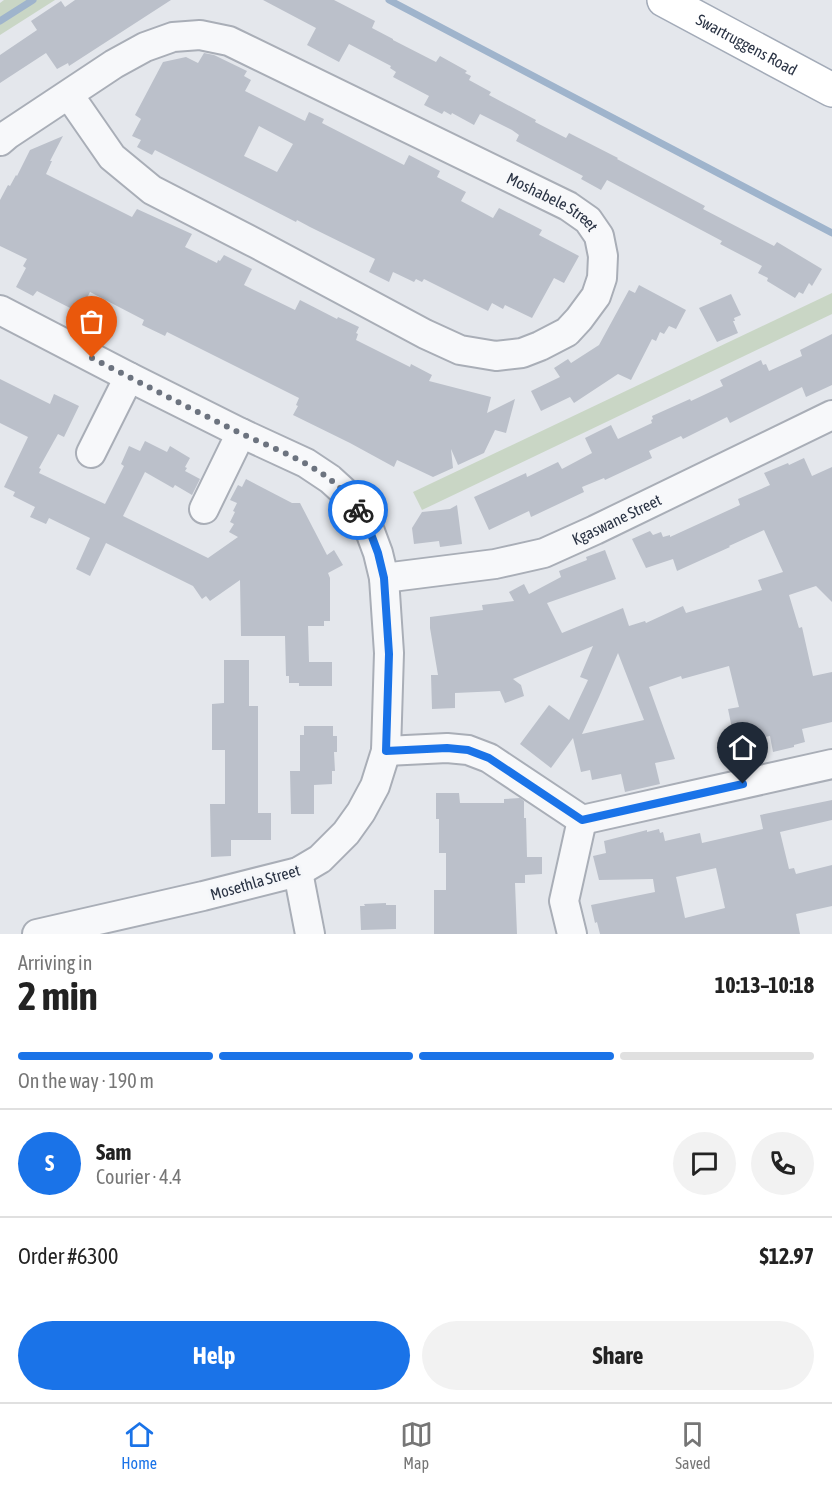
<!DOCTYPE html>
<meta charset="utf-8">
<style>
body{margin:0;font-family:"Asap Condensed",sans-serif;background:#f2f2f2;color:#222;height:100vh;display:flex;flex-direction:column;font-size:22px;white-space:nowrap}
*{box-sizing:border-box;margin:0}
p{font-size:20px;color:#767676}
.icon{flex:none;width:33px;height:33px;fill:none;stroke:currentColor;stroke-width:2;stroke-linecap:round;stroke-linejoin:round}
.map{position:relative;height:934px;overflow:hidden}
.drawer{display:flex;flex-direction:column;background:#fff;flex:1}
.drawer>*{flex:none}
.pin{position:absolute;display:grid;place-items:center;width:51px;height:51px;color:#fff;margin:-62px -26px;border-radius:50% 50% 50% 0;rotate:-45deg;box-shadow:0 0 6px #0007}
.pin .icon{rotate:45deg}
.courier{position:absolute;display:grid;place-items:center;width:60px;height:60px;margin:-30px;border:4px solid #1a73e8;border-radius:50%;background:#fff;color:#222;box-shadow:0 2px 8px #0007}
.summary em{font-style:normal;font-weight:700}
.summary div{display:flex;flex-direction:column-reverse}
.summary{display:flex;align-items:center;justify-content:space-between;height:102px;padding:0 18px}
h1{font-size:39px;font-weight:700;line-height:45px}
.bar{display:grid;grid-template-columns:repeat(4,1fr);gap:9px 6px;align-content:center;height:72px;padding:0 18px}
.bar i{height:8px;border-radius:4px;background:#e0e0e0}
.bar .active{background:#1a73e8}
.bar p{grid-column:span 4}
.line{display:flex;align-items:center;gap:15px;padding:0 18px;border-top:2px solid #e0e0e0}
.line div{flex:1}
.round{display:grid;place-items:center;flex:none;width:63px;height:63px;border-radius:32px;background:#f2f2f2}
.button{display:flex;gap:12px;margin-top:auto;padding:12px 18px}
.button a{flex:1;height:69px;border-radius:36px;background:#1a73e8;color:#fff;font-size:24px;font-weight:700;line-height:69px;text-align:center}
.button a+a{background:#f2f2f2;color:#222}
.tab-bar{display:flex;justify-content:space-around;align-items:center;height:84px;border-top:2px solid #e0e0e0;background:#fff;font-size:16px;color:#767676}
.tab-bar a{display:grid;justify-items:center;gap:3px}
.tab-bar .active{color:#1a73e8}
.map>svg:first-child{display:block}
</style>
<div class="map">
<svg width="832" height="934" viewBox="0 0 832 934">
<rect width="100%" height="100%" fill="#e4e7ec"/>
<path fill="#c9d6c5" d="M 4,0 L 55,0 L 0,35 L 0,3 Z
M 832,293 L 832,314 L 422,510 L 413,492 Z"/>
<g fill="none" stroke-linecap="round" stroke-linejoin="round">
<path stroke="#9fb4cc" stroke-width="7" d="M 389,0 L 832,233
M 0,21 L 33,0"/>
</g>
<path fill="#bbc0ca" fill-rule="evenodd" d="M 75,0 L 171,0 L 69,66 L 68,63 L 57,69 L 46,53 L 0,83 L 0,55 L 37,30 L 31,21 L 61,1 L 65,7 Z
M 263,0 L 334,0 L 375,21 L 372,28 L 393,39 L 393,40 L 436,62 L 440,56 L 467,71 L 465,73 L 471,76 L 469,80 L 491,92 L 489,95 L 536,120 L 535,122 L 566,138 L 569,133 L 618,158 L 617,159 L 705,206 L 703,209 L 774,246 L 777,242 L 822,269 L 812,286 L 809,283 L 803,294 L 799,292 L 795,298 L 767,281 L 768,278 L 758,273 L 762,266 L 720,244 L 722,241 L 607,180 L 601,190 L 581,179 L 583,176 L 516,141 L 519,135 L 512,130 L 480,114 L 474,125 L 452,113 L 451,115 L 444,111 L 442,114 L 424,105 L 429,96 L 393,77 L 396,72 L 390,68 L 391,66 L 349,44 L 339,62 L 307,45 L 316,28 Z
M 204,53 L 214,55 L 247,71 L 244,76 L 251,80 L 245,91 L 305,121 L 309,112 L 324,119 L 322,123 L 404,165 L 409,155 L 440,171 L 437,177 L 466,192 L 461,201 L 493,218 L 499,208 L 542,230 L 539,235 L 579,256 L 564,283 L 554,278 L 532,318 L 505,305 L 503,309 L 492,303 L 488,311 L 424,279 L 422,282 L 416,279 L 414,282 L 393,272 L 389,282 L 369,272 L 375,259 L 310,227 L 297,220 L 296,222 L 155,150 L 152,155 L 137,147 L 141,140 L 132,136 L 141,119 L 135,115 L 163,62 L 186,57 L 198,63 ZM 259,126 L 293,144 L 277,172 L 244,156 Z
M 63,136 L 50,161 L 52,161 L 46,174 L 132,217 L 137,209 L 192,234 L 185,247 L 217,263 L 218,260 L 220,261 L 224,255 L 252,269 L 244,285 L 295,310 L 300,300 L 337,319 L 338,317 L 359,327 L 356,333 L 358,334 L 356,340 L 410,367 L 411,364 L 432,375 L 429,381 L 491,397 L 487,413 L 515,399 L 506,433 L 495,430 L 484,453 L 458,465 L 451,449 L 453,468 L 433,477 L 397,460 L 394,467 L 350,443 L 293,415 L 298,406 L 296,405 L 299,398 L 167,332 L 165,336 L 142,325 L 144,320 L 90,292 L 82,308 L 74,304 L 72,309 L 37,291 L 33,296 L 16,287 L 26,268 L 23,266 L 27,259 L 0,246 L 0,200 L 8,185 L 10,186 L 16,175 L 17,176 L 30,150 Z
M 639,285 L 686,310 L 676,329 L 669,326 L 664,334 L 660,332 L 656,341 L 652,339 L 631,380 L 618,374 L 574,403 L 570,397 L 541,411 L 531,391 L 560,377 L 554,368 L 568,359 L 571,363 L 599,345 L 629,290 L 635,293 Z
M 731,294 L 741,315 L 734,318 L 735,321 L 733,321 L 738,333 L 717,342 L 699,308 Z
M 832,334 L 832,385 L 806,397 L 802,387 L 730,423 L 727,417 L 683,439 L 681,436 L 649,451 L 652,458 L 605,480 L 604,478 L 582,487 L 584,492 L 531,517 L 529,511 L 489,530 L 474,497 L 526,473 L 527,477 L 558,462 L 562,469 L 592,453 L 585,438 L 611,425 L 618,439 L 652,423 L 651,420 L 653,419 L 652,416 L 690,399 L 691,401 L 723,386 L 720,380 L 761,360 L 763,365 L 766,364 L 769,371 L 802,356 L 800,350 Z
M 0,379 L 50,404 L 54,394 L 79,406 L 64,437 L 58,434 L 39,468 L 41,469 L 39,473 L 105,504 L 124,466 L 121,464 L 129,446 L 140,451 L 145,441 L 167,452 L 170,446 L 190,458 L 185,467 L 187,468 L 185,471 L 200,479 L 192,495 L 175,485 L 173,488 L 145,472 L 123,516 L 208,558 L 238,537 L 229,532 L 234,524 L 230,522 L 235,512 L 233,511 L 237,503 L 230,500 L 238,485 L 242,487 L 246,479 L 292,503 L 300,503 L 327,555 L 334,550 L 343,565 L 328,573 L 330,578 L 330,621 L 324,621 L 324,626 L 308,626 L 309,662 L 332,662 L 332,686 L 299,686 L 299,683 L 289,683 L 289,676 L 286,676 L 285,636 L 241,636 L 240,580 L 210,601 L 206,596 L 202,599 L 193,586 L 106,543 L 90,576 L 76,569 L 90,538 L 49,518 L 46,524 L 30,517 L 35,507 L 13,496 L 15,492 L 4,487 L 28,437 L 0,423 Z
M 804,458 L 812,476 L 832,467 L 832,602 L 816,586 L 789,595 L 799,628 L 802,627 L 813,676 L 832,672 L 832,722 L 802,729 L 805,742 L 794,745 L 794,747 L 773,752 L 770,736 L 735,743 L 728,709 L 739,707 L 729,666 L 682,679 L 681,676 L 649,687 L 675,759 L 655,763 L 660,784 L 625,792 L 621,774 L 592,780 L 590,770 L 581,772 L 573,738 L 551,768 L 520,744 L 549,705 L 569,720 L 588,680 L 580,677 L 593,646 L 513,679 L 521,685 L 524,696 L 505,703 L 500,691 L 455,693 L 455,708 L 432,709 L 431,675 L 438,675 L 430,628 L 430,617 L 483,610 L 482,605 L 514,601 L 509,592 L 524,584 L 529,594 L 561,577 L 559,571 L 587,560 L 586,557 L 605,550 L 616,579 L 547,603 L 562,633 L 623,608 L 629,626 L 645,621 L 646,623 L 683,606 L 686,613 L 762,590 L 758,580 L 783,572 L 764,530 L 729,546 L 730,547 L 677,571 L 673,559 L 646,568 L 632,539 L 650,531 L 653,535 L 661,532 L 663,537 L 670,535 L 670,537 L 740,505 L 738,499 L 770,485 L 764,473 L 788,463 L 789,465 ZM 618,653 L 644,720 L 582,734 L 599,697 Z
M 457,505 L 462,544 L 440,547 L 439,541 L 414,544 L 412,528 L 422,512 L 450,509 Z
M 224,660 L 249,660 L 249,706 L 258,706 L 258,813 L 271,813 L 271,840 L 231,840 L 231,856 L 211,857 L 210,804 L 225,804 L 225,750 L 212,750 L 212,704 L 224,703 Z
M 304,726 L 333,726 L 333,736 L 337,736 L 337,752 L 334,752 L 335,771 L 332,771 L 332,784 L 314,785 L 314,814 L 291,814 L 290,771 L 300,771 L 300,735 L 304,735 Z
M 436,793 L 459,793 L 460,803 L 504,803 L 504,799 L 520,798 L 524,801 L 524,818 L 526,818 L 527,857 L 542,857 L 542,874 L 525,875 L 525,883 L 515,883 L 517,934 L 434,934 L 434,890 L 446,890 L 446,853 L 439,853 L 439,819 L 436,819 Z
M 832,800 L 832,820 L 780,832 L 789,869 L 794,868 L 796,874 L 832,865 L 832,906 L 796,914 L 800,934 L 600,934 L 597,922 L 595,923 L 591,905 L 655,892 L 653,879 L 599,880 L 593,856 L 606,853 L 604,841 L 647,830 L 647,832 L 659,829 L 660,833 L 663,832 L 665,841 L 700,833 L 702,843 L 763,829 L 760,815 ZM 716,868 L 725,908 L 685,918 L 676,877 Z
M 386,903 L 386,905 L 396,905 L 396,929 L 361,930 L 360,906 L 365,906 L 364,904 Z"/>
<g fill="none" stroke-linecap="round" stroke-linejoin="round">
<g stroke="#a9aeb7" stroke-width="32">
<g id="minor">
<path id="s1" d="M 0,141 L 7,135 L 114,64 L 145,47 L 173,37 L 200,35 L 229,41 L 568,206 L 588,220 L 599,236 L 603,256 L 602,278 L 596,296 L 579,319 L 567,332 L 540,346 L 522,353 L 496,356 L 460,350 L 425,334 L 257,244 L 152,190 L 112,157 L 69,95"/>
<path d="M 0,310 L 129,377 L 241,433 L 306,463 L 330,479 L 352,499 L 368,526 L 378,553 L 384,578 L 389,653 L 386,751 L 375,786 L 361,812 L 346,833 L 320,859 L 298,872 L 203,896 L 37,934"/>
<path d="M 91,453 L 129,377"/>
<path d="M 204,509 L 241,433"/>
<path id="s2" d="M 384,578 L 495,564 L 544,553 L 595,530 L 832,415"/>
<path d="M 386,751 L 447,748 L 468,750 L 489,758 L 582,820 L 832,764"/>
<path d="M 298,872 L 310,934"/>
<path d="M 572,934 L 564,901 L 582,820"/>
</g>
</g>
<g stroke="#a3abb8" stroke-width="36">
<g id="major">
<path id="s3" d="M 664,0 L 832,90"/>
</g>
</g>
<use href="#minor" stroke="#f7f8fa" stroke-width="28"/>
<use href="#major" stroke="#fff" stroke-width="33"/>
</g>
<g fill="none" stroke-linecap="round" stroke-linejoin="round">
<path stroke="#6c737f" stroke-width="6" stroke-dasharray="0 10.8" d="M 92,358 C 139,382 185,406 232,429 C 276,451 331,466 358,510"/>
<path stroke="#1a73e8" stroke-width="8" d="M 358,510 L 368,526 L 378,553 L 384,578 L 389,654 L 386,751 L 447,748 L 468,750 L 489,758 L 582,820 L 743,784"/>
</g>
<g text-anchor="middle" dominant-baseline="central" stroke-width="6" stroke-linejoin="round" paint-order="stroke">
<g font-size="16" fill="#2b3445" stroke="#f4f6f9">
<text stroke="none"><textPath href="#s3" startOffset="94">Swartruggens Road</textPath></text>
<text stroke="none"><textPath href="#s1" startOffset="621">Moshabele Street</textPath></text>
<text stroke="none"><textPath href="#s2" startOffset="242">Kgaswane Street</textPath></text>
<text transform="translate(255 882) rotate(-16)">Mosethla Street</text>
</g>
</g>
</svg>
<div class="pin" style="left:92px;top:358px;background:#ea580c"><svg class="icon" aria-label="bag" viewBox="0 0 24 24"><path d="M5 8h14l-1 12H6zM9 8a3 3 0 0 1 6 0"/></svg></div>
<div class="pin" style="left:743px;top:784px;background:#1f2937"><svg class="icon" aria-label="home" viewBox="0 0 24 24"><path d="M3 11l9-7 9 7M6 9v11h12V9"/></svg></div>
<div class="courier" style="left:358px;top:510px"><svg class="icon" aria-label="bike" viewBox="0 0 24 24"><circle cx="6" cy="16" r="4"/><circle cx="18" cy="16" r="4"/><path d="M6 16l4-8h5l3 8M10 8l3 8H6M13 5h3"/></svg></div>
</div>
<section class="drawer">
<div class="summary"><div><h1>2 min</h1><p>Arriving in</p></div><em>10:13–10:18</em></div>
<div class="bar"><i class="active"></i><i class="active"></i><i class="active"></i><i></i><p>On the way · 190 m</p></div>
<div class="line" style="height:108px"><b class="round" style="background:#1a73e8;color:#fff">S</b><div><b>Sam</b><p>Courier · 4.4</p></div><a class="round"><svg class="icon" aria-label="chat" viewBox="0 0 24 24"><path d="M4 5h16v11H9l-5 4z"/></svg></a><a class="round"><svg class="icon" aria-label="phone" viewBox="0 0 24 24"><path d="M5 4h4l2 5-3 2q2 4 5 5l2-3 5 2v4C11 20 4 13 5 4z"/></svg></a></div>
<div class="line" style="height:78px"><div>Order #6300</div><b>$12.97</b></div>
<div class="button"><a>Help</a><a>Share</a></div>
</section>
<nav class="tab-bar">
<a class="active"><svg class="icon" aria-label="home" viewBox="0 0 24 24"><path d="M3 11l9-7 9 7M6 9v11h12V9"/></svg>Home</a>
<a><svg class="icon" aria-label="map" viewBox="0 0 24 24"><path d="M3 6l6-2 6 2 6-2v14l-6 2-6-2-6 2zM9 4v14M15 6v14"/></svg>Map</a>
<a><svg class="icon" aria-label="saved" viewBox="0 0 24 24"><path d="M7 4h10v16l-5-4-5 4z"/></svg>Saved</a>
</nav>
